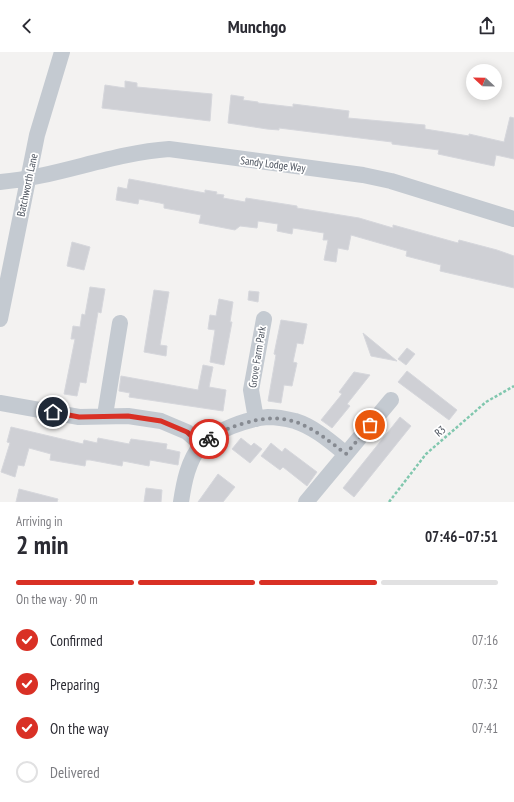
<!DOCTYPE html>
<meta charset="utf-8">
<style>
body{margin:0;font-family:"PT Sans Narrow",sans-serif;background:#f2f2f3;color:#2b2b33;height:100vh;display:flex;flex-direction:column;font-size:15px;white-space:nowrap}
*{box-sizing:border-box;margin:0}
p{font-size:13px;color:#7c7c81}
.icon{flex:none;width:22px;height:22px;fill:none;stroke:currentColor;stroke-width:2;stroke-linecap:round;stroke-linejoin:round}
.map{position:relative;height:450px;overflow:hidden}
.drawer{display:flex;flex-direction:column;background:#fff;flex:1}
.drawer>*{flex:none}
.needle{width:26px;rotate:292deg}
.controls{position:absolute;left:466px;top:12px;display:grid;gap:8px}
.controls a{display:grid;place-items:center;width:36px;height:36px;border-radius:50%;background:#fff;box-shadow:0 2px 10px #0003;font-size:20px}
.pin{position:absolute;display:grid;place-items:center;width:34px;height:34px;color:#fff;margin:-17px;border:2px solid #fff;border-radius:50%;box-shadow:0 1px 4px #0007}
.courier{position:absolute;display:grid;place-items:center;width:40px;height:40px;margin:-20px;border:3px solid #d93025;border-radius:50%;background:#fff;color:#222;box-shadow:0 1px 5px #0007}
.summary em{font-style:normal;font-weight:700}
.summary div{display:flex;flex-direction:column-reverse}
.summary{display:flex;align-items:center;justify-content:space-between;height:68px;padding:0 16px}
h1{font-size:26px;font-weight:700;line-height:30px}
.bar{display:grid;grid-template-columns:repeat(4,1fr);gap:6px 4px;align-content:center;height:48px;padding:0 16px}
.bar i{height:5px;border-radius:3px;background:#e1e1e2}
.bar .active{background:#d93025}
.bar p{grid-column:span 4}
ol{padding:0 16px;list-style:none}
li{display:flex;align-items:center;gap:12px;height:44px}
li p{margin-inline-start:auto}
li .icon{padding:4px;border-radius:50%;background:#d93025;color:#fff;stroke-width:4}
li:last-child{color:#7c7c81}
li i{width:22px;height:22px;border:2px solid #e1e1e2;border-radius:50%}
header{display:flex;justify-content:space-between;align-items:center;height:52px;padding:0 16px;background:#fff;font-size:18px;font-weight:700}
.map>svg:first-child{display:block}
</style>
<header><svg class="icon" aria-label="back" viewBox="0 0 24 24"><path d="M15 5l-7 7 7 7"/></svg>Munchgo<svg class="icon" aria-label="share" viewBox="0 0 24 24"><path d="M12 15V3M7 8l5-5 5 5M5 13v7h14v-7"/></svg></header>
<div class="map">
<svg width="514" height="450" viewBox="0 0 514 450">
<rect width="100%" height="100%" fill="#f3f2f1"/>
<path fill="#cfd0d5" stroke="#d6d7dc" d="M 125,29 L 137,31 L 137,35 L 212,42 L 210,69 L 102,56 L 105,33 L 125,36 Z
M 231,43 L 244,45 L 243,48 L 258,50 L 258,51 L 293,55 L 293,52 L 349,59 L 348,66 L 425,73 L 425,77 L 469,84 L 469,82 L 504,90 L 510,65 L 514,66 L 514,107 L 496,103 L 494,114 L 438,102 L 439,98 L 392,92 L 392,90 L 279,76 L 279,78 L 267,77 L 228,71 Z
M 129,127 L 205,141 L 205,138 L 217,140 L 216,142 L 224,143 L 223,146 L 245,150 L 246,146 L 297,154 L 297,156 L 359,166 L 393,176 L 393,173 L 458,191 L 459,188 L 497,198 L 514,204 L 514,236 L 440,219 L 441,213 L 406,204 L 407,199 L 351,183 L 348,198 L 338,196 L 336,210 L 324,208 L 328,188 L 323,188 L 324,181 L 293,176 L 292,182 L 277,179 L 278,172 L 258,169 L 257,176 L 240,174 L 235,178 L 199,171 L 201,163 L 164,156 L 164,152 L 160,151 L 139,147 L 138,152 L 116,148 L 118,135 L 127,137 Z
M 72,190 L 90,195 L 84,218 L 67,214 Z
M 90,235 L 105,237 L 101,261 L 98,260 L 86,331 L 80,330 L 77,344 L 64,342 L 75,287 L 71,287 L 73,274 L 80,275 L 82,262 L 85,263 Z
M 154,238 L 169,240 L 160,293 L 167,294 L 166,304 L 144,300 Z
M 249,239 L 259,240 L 258,250 L 248,248 Z
M 219,247 L 233,250 L 230,270 L 232,270 L 224,313 L 210,310 L 215,278 L 208,277 L 210,263 L 216,264 Z
M 281,268 L 307,272 L 303,292 L 297,291 L 293,310 L 297,311 L 292,334 L 284,333 L 281,351 L 268,349 L 276,303 L 274,302 Z
M 363,281 L 397,309 L 371,304 Z
M 407,296 L 415,302 L 406,313 L 398,307 Z
M 203,313 L 213,315 L 209,335 L 226,338 L 223,359 L 129,345 L 130,341 L 119,339 L 121,324 L 198,338 Z
M 407,319 L 457,358 L 449,368 L 398,330 Z
M 354,320 L 370,323 L 347,352 L 350,354 L 332,376 L 321,368 L 342,342 L 339,340 Z
M 400,365 L 411,374 L 354,445 L 343,436 Z
M 11,375 L 83,392 L 84,388 L 97,391 L 98,386 L 129,392 L 131,387 L 167,392 L 166,397 L 180,400 L 178,413 L 150,408 L 149,414 L 123,409 L 122,414 L 90,408 L 86,408 L 85,414 L 50,408 L 51,402 L 29,396 L 24,414 L 18,413 L 15,425 L 1,420 L 10,391 L 7,390 Z
M 241,386 L 251,394 L 254,391 L 262,397 L 250,411 L 232,397 Z
M 271,391 L 282,400 L 285,396 L 317,420 L 307,434 L 283,415 L 280,418 L 261,404 Z
M 218,422 L 235,435 L 223,450 L 198,450 Z
M 146,436 L 162,438 L 161,450 L 144,450 Z
M 19,437 L 58,447 L 57,450 L 16,450 Z"/>
<g fill="none" stroke-linecap="round" stroke-linejoin="round">
<path stroke="#80c7ae" stroke-width="2.5" stroke-dasharray="3 2" stroke-linecap="butt" d="M 389,450 L 426,402 L 486,350 L 514,334"/>
<path stroke="#c4cad1" stroke-width="16" d="M 0,130 C 57,125 112,101 169,97 L 363,123 L 391,129 L 514,167
M 0,267 L 37,83 L 62,0
M 0,351 L 79,365 L 128,364 L 161,369 L 187,380 L 202,393
M 105,363 L 120,271
M 256,367 L 251,338 L 264,267
M 181,450 C 184,430 188,409 201,393 C 213,379 250,366 268,365 C 276,365 287,367 295,369 C 314,375 330,389 346,402
M 306,450 L 391,348"/>
</g>
<g fill="none" stroke-linecap="round" stroke-linejoin="round">
<path stroke="#868a91" stroke-width="4" stroke-dasharray="0 7.2" d="M 209,387 C 219,380 230,375 242,372 C 289,357 310,374 346,402 L 370,373"/>
<path stroke="#d93025" stroke-width="5" d="M 53,360 L 79,365 L 128,364 L 161,369 L 187,380 L 202,393 L 209,387"/>
</g>
<g text-anchor="middle" dominant-baseline="central" stroke-width="3.5" stroke-linejoin="round" paint-order="stroke">
<g font-size="11" fill="#4b525d" stroke="#fff">
<text transform="translate(273 112) rotate(7)">Sandy Lodge Way</text>
<text transform="translate(27 133) rotate(-78)">Batchworth Lane</text>
<text transform="translate(257 305) rotate(-81)">Grove Farm Park</text>
<text transform="translate(440 379) rotate(-41)">R3</text>
</g>
</g>
</svg>
<div class="controls">
<a><svg class="needle" viewBox="-14 -14 28 28"><path d="M0-13l5 13h-10z" fill="#e53935"/><path d="M0 13l5-13h-10z" fill="#7c7c81"/></svg></a>
</div>
<div class="pin" style="left:370px;top:373px;background:#ea580c"><svg class="icon" aria-label="bag" viewBox="0 0 24 24"><path d="M5 8h14l-1 12H6zM9 8a3 3 0 0 1 6 0"/></svg></div>
<div class="pin" style="left:53px;top:360px;background:#1f2937"><svg class="icon" aria-label="home" viewBox="0 0 24 24"><path d="M3 11l9-7 9 7M6 9v11h12V9"/></svg></div>
<div class="courier" style="left:209px;top:387px"><svg class="icon" aria-label="bike" viewBox="0 0 24 24"><circle cx="6" cy="16" r="4"/><circle cx="18" cy="16" r="4"/><path d="M6 16l4-8h5l3 8M10 8l3 8H6M13 5h3"/></svg></div>
</div>
<section class="drawer">
<div class="summary"><div><h1>2 min</h1><p>Arriving in</p></div><em>07:46–07:51</em></div>
<div class="bar"><i class="active"></i><i class="active"></i><i class="active"></i><i></i><p>On the way · 90 m</p></div>
<ol>
<li><svg class="icon" aria-label="check" viewBox="0 0 24 24"><path d="M5 12l5 5 9-10"/></svg>Confirmed<p>07:16</p></li>
<li><svg class="icon" aria-label="check" viewBox="0 0 24 24"><path d="M5 12l5 5 9-10"/></svg>Preparing<p>07:32</p></li>
<li><svg class="icon" aria-label="check" viewBox="0 0 24 24"><path d="M5 12l5 5 9-10"/></svg>On the way<p>07:41</p></li>
<li><i></i>Delivered</li>
</ol>
</section>
